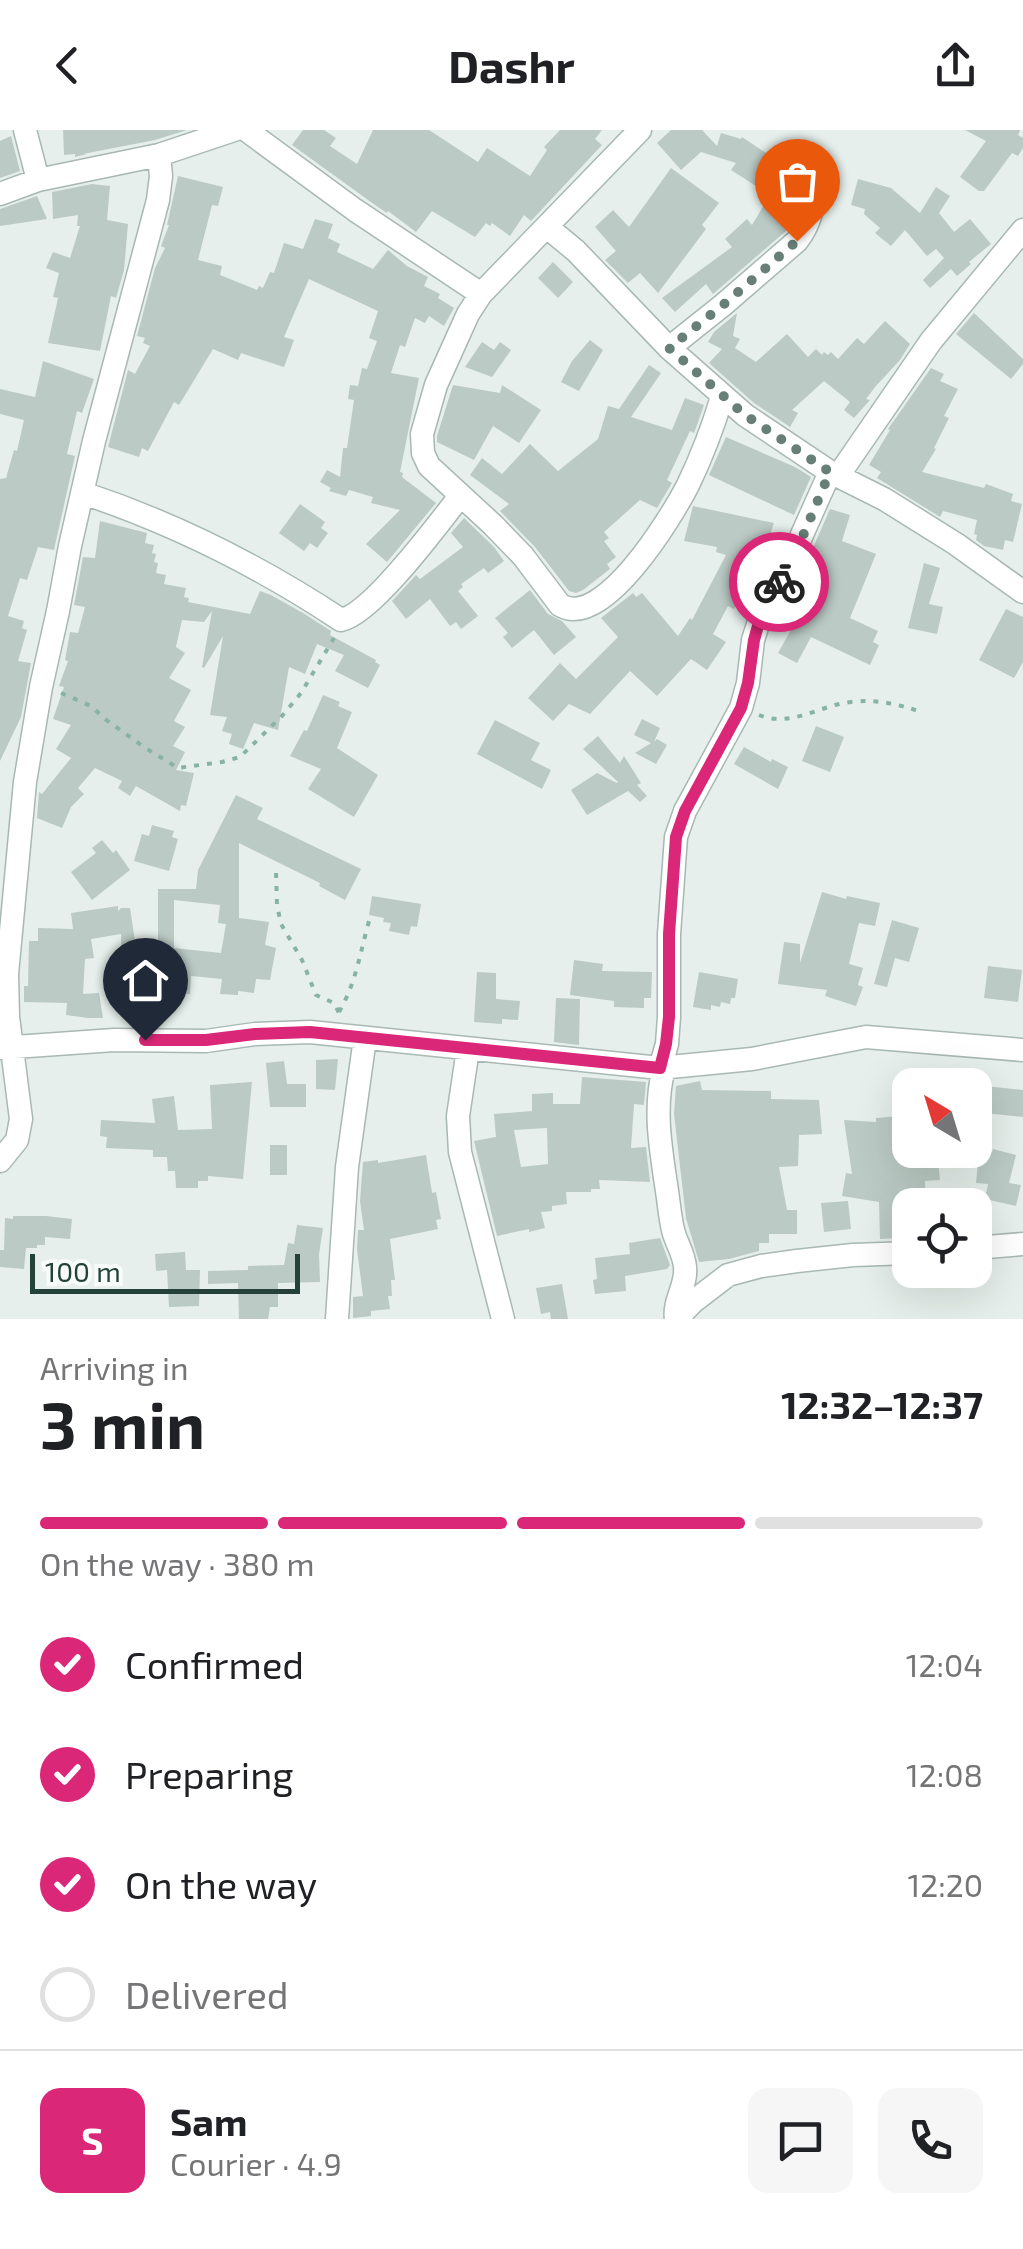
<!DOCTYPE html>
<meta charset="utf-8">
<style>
body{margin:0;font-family:"Exo 2",sans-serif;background:#f6f6f6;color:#202124;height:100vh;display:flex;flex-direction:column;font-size:38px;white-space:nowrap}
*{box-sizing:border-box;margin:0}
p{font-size:32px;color:#757577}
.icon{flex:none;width:55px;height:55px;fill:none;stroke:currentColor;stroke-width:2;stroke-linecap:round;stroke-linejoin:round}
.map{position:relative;height:1189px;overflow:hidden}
.sheet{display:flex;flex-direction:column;background:#fff;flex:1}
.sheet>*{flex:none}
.needle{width:65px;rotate:322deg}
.buttons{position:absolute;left:892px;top:938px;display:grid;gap:20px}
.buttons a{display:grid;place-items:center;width:100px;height:100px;border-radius:20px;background:#fff;box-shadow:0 10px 40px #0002;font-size:50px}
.scale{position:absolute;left:30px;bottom:25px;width:270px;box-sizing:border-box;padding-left:10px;border:5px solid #24423a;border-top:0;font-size:28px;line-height:35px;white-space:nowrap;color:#24423a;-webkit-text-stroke:8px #f7fbf9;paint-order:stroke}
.pin{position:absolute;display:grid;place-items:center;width:85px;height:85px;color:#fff;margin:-102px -42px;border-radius:50% 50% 50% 0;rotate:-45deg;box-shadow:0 0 10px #0007}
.pin .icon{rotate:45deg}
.courier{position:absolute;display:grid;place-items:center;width:100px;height:100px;margin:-50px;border:8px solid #db2777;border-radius:50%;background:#fff;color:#222;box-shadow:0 2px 12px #0007}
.summary em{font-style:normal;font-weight:700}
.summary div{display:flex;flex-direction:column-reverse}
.summary{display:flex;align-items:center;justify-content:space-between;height:170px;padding:0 40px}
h1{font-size:65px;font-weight:700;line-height:75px}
.bar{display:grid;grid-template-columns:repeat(4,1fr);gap:15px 10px;align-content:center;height:120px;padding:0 40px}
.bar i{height:12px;border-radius:8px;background:#e0e0e0}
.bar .on{background:#db2777}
.bar p{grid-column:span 4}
.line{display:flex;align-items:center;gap:25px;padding:0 40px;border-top:2px solid #e0e0e0}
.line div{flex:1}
.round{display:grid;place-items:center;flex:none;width:105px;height:105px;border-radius:20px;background:#f6f6f6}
ol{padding:0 40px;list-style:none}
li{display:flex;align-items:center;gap:30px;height:110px}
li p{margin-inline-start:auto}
li .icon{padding:10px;border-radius:50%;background:#db2777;color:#fff;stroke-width:4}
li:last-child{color:#757577}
li i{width:55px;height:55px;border:5px solid #e0e0e0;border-radius:50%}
header{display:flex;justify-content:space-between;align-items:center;height:130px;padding:0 40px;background:#fff;font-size:45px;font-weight:700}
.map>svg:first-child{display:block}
</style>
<header><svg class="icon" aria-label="back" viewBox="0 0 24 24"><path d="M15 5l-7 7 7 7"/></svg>Dashr<svg class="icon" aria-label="share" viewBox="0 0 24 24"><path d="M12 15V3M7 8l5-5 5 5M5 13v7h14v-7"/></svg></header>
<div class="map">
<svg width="1023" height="1189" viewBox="0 0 1023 1189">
<rect width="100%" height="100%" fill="#e6efeb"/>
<path fill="#bbcac4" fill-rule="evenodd" d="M 63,0 L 187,0 L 155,10 L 83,24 L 87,24 L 75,27 L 75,24 L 64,25 Z
M 303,0 L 324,0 L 336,8 L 330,16 L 357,34 L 373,0 L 429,0 L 478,32 L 487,18 L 530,46 L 547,20 L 544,17 L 560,0 L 602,0 L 595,9 L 602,15 L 531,91 L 524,85 L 510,106 L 492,93 L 490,96 L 486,93 L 475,107 L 432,81 L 416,102 L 388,81 L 387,83 L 375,75 L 292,15 Z
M 671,0 L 702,0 L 717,16 L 721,3 L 741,9 L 742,7 L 802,47 L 800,63 L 794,73 L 798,75 L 797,78 L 786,101 L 713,164 L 706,154 L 675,182 L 662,168 L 732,117 L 725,109 L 747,89 L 752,95 L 770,65 L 731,40 L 736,33 L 701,22 L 681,40 L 657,13 Z
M 965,0 L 1020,0 L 1018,5 L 1023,8 L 1023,18 L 1018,26 L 1012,23 L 984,61 L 979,61 L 960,47 L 986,11 Z
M 11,6 L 20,41 L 0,48 L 0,11 Z
M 671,38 L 719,73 L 702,95 L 706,99 L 658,163 L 640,143 L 628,153 L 605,130 L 616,121 L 595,97 L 613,80 L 629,97 Z
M 178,46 L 223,57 L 218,76 L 212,75 L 198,130 L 222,136 L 220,145 L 257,160 L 259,156 L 263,158 L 270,142 L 274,143 L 284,113 L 303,119 L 315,89 L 333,94 L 328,108 L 340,114 L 337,122 L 373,139 L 388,120 L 407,136 L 428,147 L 424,156 L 440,164 L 438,168 L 454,178 L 444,196 L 429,186 L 425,193 L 415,188 L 405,217 L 400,215 L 391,243 L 419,248 L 400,342 L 403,343 L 402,347 L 436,373 L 387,432 L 366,414 L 400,380 L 371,373 L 373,367 L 349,360 L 346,366 L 329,361 L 331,358 L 320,352 L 327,340 L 340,347 L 343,318 L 347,318 L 354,270 L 348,269 L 350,255 L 358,256 L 362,238 L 367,239 L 377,211 L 369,208 L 378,181 L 309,149 L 284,207 L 294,210 L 284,237 L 241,223 L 238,230 L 213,219 L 179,275 L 174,272 L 148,321 L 142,318 L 139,327 L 108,317 L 128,240 L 135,244 L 150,216 L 143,213 L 145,208 L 137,206 L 155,138 L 165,118 L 161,116 L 169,95 L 167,95 Z
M 858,49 L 891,58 L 920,83 L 936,57 L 950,66 L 939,83 L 954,102 L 970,89 L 991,114 L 969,132 L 971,134 L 957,146 L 951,139 L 930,158 L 923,150 L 944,128 L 936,119 L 927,126 L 905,100 L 891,116 L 875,103 L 880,98 L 864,84 L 865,79 L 851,75 Z
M 92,54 L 110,56 L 107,90 L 128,94 L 124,140 L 116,168 L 111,166 L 100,221 L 48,213 L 58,168 L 53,167 L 59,143 L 46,138 L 53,122 L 70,128 L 80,96 L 77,96 L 78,85 L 53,89 L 52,62 Z
M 37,66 L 47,89 L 0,96 L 0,79 Z
M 553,132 L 573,152 L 558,168 L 538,148 Z
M 737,183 L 733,206 L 740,209 L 735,218 L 756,232 L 787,204 L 808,227 L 816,219 L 822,225 L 824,222 L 828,225 L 831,222 L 838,229 L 857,208 L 864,214 L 885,191 L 910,214 L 900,230 L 875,257 L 866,269 L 870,270 L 854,288 L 844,280 L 850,272 L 824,251 L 792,280 L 798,283 L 790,297 L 754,273 L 709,233 L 722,219 L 708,212 L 714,202 Z
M 974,183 L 1023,229 L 1023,234 L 1011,249 L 956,204 Z
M 590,210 L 603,220 L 579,261 L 561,252 L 572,231 Z
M 482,212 L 494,220 L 500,212 L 511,220 L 492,247 L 465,237 Z
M 43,231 L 94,249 L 82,283 L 77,281 L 67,324 L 75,326 L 54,420 L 38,417 L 27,450 L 20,448 L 8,486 L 24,491 L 22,498 L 27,500 L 18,531 L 31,533 L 21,587 L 0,631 L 0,349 L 6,348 L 14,320 L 17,321 L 24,290 L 0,284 L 0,259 L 35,267 Z
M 649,235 L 661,243 L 631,287 L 672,300 L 685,268 L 704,275 L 697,295 L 694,303 L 690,301 L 667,350 L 672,353 L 657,378 L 640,370 L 621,387 L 604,402 L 609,408 L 604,411 L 616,427 L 607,434 L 610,439 L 583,460 L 576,463 L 569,461 L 535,417 L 500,381 L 509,374 L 470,345 L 482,328 L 502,344 L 530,314 L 558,341 L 598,309 L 608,276 L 619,279 Z
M 931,238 L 944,244 L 940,251 L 958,259 L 944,286 L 949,288 L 934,318 L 936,319 L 922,342 L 984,358 L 986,354 L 1013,364 L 1011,371 L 1022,374 L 1013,412 L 1005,410 L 1003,420 L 984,416 L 976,410 L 977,405 L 974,404 L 977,390 L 943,381 L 940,387 L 877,348 L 881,342 L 869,335 L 890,300 L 888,299 Z
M 453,255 L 500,263 L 502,255 L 541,280 L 519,313 L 493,296 L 474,330 L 437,312 L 437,306 Z
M 726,307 L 795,337 L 811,347 L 794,385 L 709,345 Z
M 300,374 L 325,392 L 321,398 L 328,403 L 317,418 L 310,413 L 304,421 L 279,403 Z
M 693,376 L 774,393 L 759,437 L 756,436 L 734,479 L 728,476 L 713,504 L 726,512 L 707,540 L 691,529 L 657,566 L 630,541 L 590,584 L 569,574 L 553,591 L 528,568 L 560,533 L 576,549 L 618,507 L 601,488 L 633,463 L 636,467 L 642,463 L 678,506 L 690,488 L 692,490 L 726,425 L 716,422 L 717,417 L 684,411 Z
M 830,379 L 850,385 L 842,411 L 876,424 L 850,488 L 878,501 L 873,512 L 879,515 L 870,535 L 811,507 L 797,533 L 778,523 L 796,491 L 786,487 L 810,437 L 805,436 Z
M 464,388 L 494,417 L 504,431 L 488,443 L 484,438 L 461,454 L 463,457 L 458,461 L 478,486 L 461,499 L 456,492 L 450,496 L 430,469 L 406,489 L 392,471 L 416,445 L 420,449 L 463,417 L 451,403 Z
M 100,391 L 147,403 L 145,413 L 154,415 L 152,423 L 156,424 L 154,432 L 158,433 L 156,443 L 166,445 L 164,454 L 186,458 L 184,467 L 189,468 L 188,472 L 250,484 L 260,461 L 271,465 L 303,483 L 331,501 L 330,505 L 376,530 L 375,532 L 380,535 L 368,558 L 335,541 L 344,525 L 317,514 L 305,544 L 289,537 L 278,600 L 254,593 L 243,619 L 229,614 L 232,604 L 222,601 L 227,587 L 210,585 L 223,506 L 204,538 L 202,537 L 212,481 L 204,492 L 182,490 L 176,517 L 185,523 L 169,548 L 191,560 L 174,591 L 185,597 L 173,616 L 185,622 L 176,640 L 194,643 L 186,676 L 181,675 L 180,681 L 136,656 L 130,666 L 118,658 L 122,651 L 95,638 L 78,658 L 84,664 L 71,677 L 62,698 L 37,688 L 39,662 L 42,664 L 71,628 L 56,619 L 71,595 L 53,589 L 64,557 L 59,556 L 68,531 L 65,530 L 70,502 L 78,503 L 85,477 L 74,475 L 83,427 L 95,428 Z
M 924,433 L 940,438 L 929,474 L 943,477 L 937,504 L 908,498 Z
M 530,460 L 548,484 L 562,491 L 576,507 L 554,525 L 534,500 L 512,518 L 503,507 L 508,503 L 495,488 Z
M 1006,479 L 1023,487 L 1023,532 L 1014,548 L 979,530 Z
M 323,565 L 340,572 L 338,576 L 352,582 L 337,618 L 378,645 L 354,687 L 308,659 L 321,639 L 290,626 L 304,600 L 307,601 Z
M 642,589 L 660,598 L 654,612 L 657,609 L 667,615 L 656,634 L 635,623 L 651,613 L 634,605 Z
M 495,590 L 540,613 L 531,630 L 551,640 L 542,659 L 477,624 Z
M 816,596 L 844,607 L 830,642 L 802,631 Z
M 598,606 L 620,633 L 624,626 L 641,653 L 637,655 L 647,666 L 640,672 L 628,661 L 587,685 L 571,660 L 597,643 L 617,653 L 618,652 L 583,619 Z
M 744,617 L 771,632 L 772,629 L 788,637 L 778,659 L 734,634 Z
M 236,665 L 263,678 L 257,689 L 361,739 L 345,770 L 319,756 L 320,753 L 239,713 L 239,788 L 269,792 L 265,815 L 276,818 L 270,850 L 256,849 L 254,863 L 238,861 L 238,865 L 220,864 L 222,849 L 191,846 L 190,864 L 174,864 L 175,850 L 158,850 L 158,759 L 196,759 L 198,740 ZM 174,770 L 220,775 L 218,793 L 226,794 L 221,823 L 174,818 Z
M 152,695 L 174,701 L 172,707 L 178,709 L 169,741 L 134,731 L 142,704 L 149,706 Z
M 102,710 L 113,723 L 116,720 L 130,740 L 92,770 L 71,742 L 96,723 L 92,718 Z
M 822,762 L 846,769 L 847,766 L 880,773 L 875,796 L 859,793 L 849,834 L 863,838 L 858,855 L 863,857 L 856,876 L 825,866 L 827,860 L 778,854 L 784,812 L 800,814 L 800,833 Z
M 372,766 L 421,774 L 417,797 L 411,796 L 409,805 L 389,801 L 391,793 L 383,792 L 384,788 L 369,785 Z
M 118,776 L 118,781 L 121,778 L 130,778 L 141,851 L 122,851 L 121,804 L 91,809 L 94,828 L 85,829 L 83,864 L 99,863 L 103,888 L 88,888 L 66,885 L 67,873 L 24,872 L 24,856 L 28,856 L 29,811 L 38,811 L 38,798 L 73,799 L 71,783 Z
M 892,790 L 919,798 L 909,832 L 895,828 L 887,857 L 874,854 Z
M 574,830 L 603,834 L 602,841 L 652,842 L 651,868 L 644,868 L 644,878 L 614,877 L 614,871 L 570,865 Z
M 988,836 L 1022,840 L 1018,872 L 984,868 Z
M 477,842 L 496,843 L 496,869 L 520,871 L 518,890 L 502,889 L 502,894 L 474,892 Z
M 699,842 L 738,849 L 735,868 L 731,868 L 730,874 L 721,872 L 720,877 L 711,875 L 711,880 L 693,877 Z
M 556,868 L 580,869 L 579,915 L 554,912 Z
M 338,929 L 335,960 L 316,959 L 316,930 Z
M 284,931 L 287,954 L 306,954 L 306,977 L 270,977 L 266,933 Z
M 582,947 L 646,952 L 644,975 L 634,974 L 631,1018 L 646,1017 L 650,1052 L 599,1050 L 600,1059 L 591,1059 L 591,1062 L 566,1062 L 567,1074 L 552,1076 L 552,1081 L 541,1082 L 545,1098 L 529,1102 L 529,1099 L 497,1106 L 474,1011 L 496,1007 L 494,984 L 532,981 L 532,964 L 553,963 L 553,974 L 580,974 ZM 547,998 L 548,1034 L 521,1037 L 514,1000 Z
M 700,951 L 702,960 L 771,961 L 771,969 L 819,970 L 822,1004 L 799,1005 L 798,1036 L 779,1037 L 787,1080 L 797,1080 L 797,1104 L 769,1104 L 769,1113 L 759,1113 L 759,1121 L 729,1129 L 699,1132 L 686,1088 L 674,984 L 676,956 Z
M 252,952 L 243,1049 L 208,1046 L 208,1051 L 198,1051 L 198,1058 L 176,1058 L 175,1041 L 168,1041 L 167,1027 L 153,1027 L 153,1020 L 106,1018 L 107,1007 L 100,1006 L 101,990 L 155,993 L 152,969 L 174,966 L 178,1000 L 212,999 L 210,955 Z
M 975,955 L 1023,960 L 1023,987 L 975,982 Z
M 901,986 L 904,1020 L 937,1020 L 940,1050 L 925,1051 L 926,1075 L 910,1075 L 910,1092 L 899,1093 L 900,1108 L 880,1109 L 879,1072 L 842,1066 L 846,1043 L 852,1044 L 844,990 L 876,992 L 876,988 Z
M 270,1015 L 287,1015 L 287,1045 L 270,1045 Z
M 993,1019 L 1016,1025 L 1009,1053 L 1021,1055 L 1016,1076 L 985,1069 L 988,1054 L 976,1053 L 979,1021 L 992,1022 Z
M 426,1025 L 432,1063 L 436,1062 L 441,1089 L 436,1090 L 438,1099 L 390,1109 L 395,1150 L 391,1150 L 392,1166 L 388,1166 L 390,1179 L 371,1181 L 371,1186 L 353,1188 L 353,1167 L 363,1166 L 357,1119 L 358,1100 L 364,1100 L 360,1071 L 363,1032 L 378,1030 L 378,1033 Z
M 848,1071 L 851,1099 L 824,1102 L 821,1073 Z
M 13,1086 L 46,1086 L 72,1089 L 70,1109 L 45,1107 L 45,1115 L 37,1115 L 37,1118 L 26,1118 L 24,1139 L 0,1137 L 0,1120 L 4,1120 L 5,1088 L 13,1089 Z
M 297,1095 L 323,1098 L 319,1124 L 320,1152 L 278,1153 L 278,1177 L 270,1177 L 268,1189 L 239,1189 L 238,1153 L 208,1154 L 208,1141 L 248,1140 L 248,1136 L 284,1135 L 288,1113 L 294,1114 Z
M 660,1108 L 670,1135 L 667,1139 L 625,1146 L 626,1161 L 595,1164 L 593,1150 L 597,1149 L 595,1128 L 630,1124 L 629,1113 Z
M 185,1122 L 186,1140 L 200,1140 L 199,1176 L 169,1177 L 167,1140 L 156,1141 L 155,1124 Z
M 562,1154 L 568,1189 L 551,1189 L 550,1182 L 541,1184 L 536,1158 Z"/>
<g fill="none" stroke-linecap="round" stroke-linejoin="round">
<g stroke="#a8b8b2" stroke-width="25">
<path id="minor" d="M 25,0 L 38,50
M 246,0 L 355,80 L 481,164
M 640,0 L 481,164 L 468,184 L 436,255 L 422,304 L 423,323 L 429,336 L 493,395 L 523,426 L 560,475 C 603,501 672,386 688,355 C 702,326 713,297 722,267
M 0,64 L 38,50 L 159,25 L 234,0
M 547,97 L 576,121 L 669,218 L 745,285 L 830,342 L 884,369 L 956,414 L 1023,462
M 669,218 L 723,175 L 797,111 C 812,92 814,72 817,49
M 838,346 L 931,211 L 1023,100
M 83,363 C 173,393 261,437 341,490 C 372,484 439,393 460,366
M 0,918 L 114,910 L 206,911 L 255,904 L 310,902 L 660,938 L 752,929 L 866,907 L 1023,920
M 468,919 L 458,986 L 460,1022 L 503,1189
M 660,938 L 667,914 L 669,887 L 669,804 L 676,707 L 685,681 L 741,578 L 748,553 L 753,510 L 761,485 L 788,436 L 830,342
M 664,938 C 653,979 661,1020 667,1061 C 669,1074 670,1088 673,1100 C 676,1113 684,1123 685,1137 C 687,1156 673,1171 676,1189
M 0,1031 L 17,1010 L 21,989 L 8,887 L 7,844 L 25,652 L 41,557 L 58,481 L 70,416 L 94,311 L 158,70 L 161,46 L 159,25
M 975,1118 L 1023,1114
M 337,1189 L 347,1037 L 365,908
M 680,1189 L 684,1181 L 694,1171 L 728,1145 L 761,1136 L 797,1131 L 853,1125 L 910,1123"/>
</g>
<path stroke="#86b3a5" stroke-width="4" stroke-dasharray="5 8" stroke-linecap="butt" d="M 61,563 L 91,576 L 105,589 L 144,617 L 178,638 L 222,632 L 240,627 L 282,586 L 301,563 L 334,508
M 759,585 C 791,598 820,575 851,572 C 878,569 896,574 922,582
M 276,743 L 277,775 L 281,794 L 302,830 L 316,865 L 334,873 L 341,887
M 339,882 C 356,853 360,823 369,791"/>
<use href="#minor" stroke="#fff" stroke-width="22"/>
</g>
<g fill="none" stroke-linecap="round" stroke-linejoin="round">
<path stroke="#687f78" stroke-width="10" stroke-dasharray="0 18" d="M 779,452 L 802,408 L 830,342 L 745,285 L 669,218 L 723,175 L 797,111"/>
<path stroke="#db2777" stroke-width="12" d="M 145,910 L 206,910 L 255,904 L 310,902 L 660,938 L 666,914 L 669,887 L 669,804 L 676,707 L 685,681 L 741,578 L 748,553 L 754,510 L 761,485 L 779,452"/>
</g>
</svg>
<div class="buttons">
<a><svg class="needle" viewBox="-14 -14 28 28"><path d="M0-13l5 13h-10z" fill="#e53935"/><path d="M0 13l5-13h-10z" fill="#757577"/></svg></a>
<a><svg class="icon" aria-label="locate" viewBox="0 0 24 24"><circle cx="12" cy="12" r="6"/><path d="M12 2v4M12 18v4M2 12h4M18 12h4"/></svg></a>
</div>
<div class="scale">100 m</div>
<div class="pin" style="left:797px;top:111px;background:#ea580c"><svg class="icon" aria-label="bag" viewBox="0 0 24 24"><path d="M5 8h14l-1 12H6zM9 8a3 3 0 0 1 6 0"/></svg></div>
<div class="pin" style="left:145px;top:910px;background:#1f2937"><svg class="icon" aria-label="home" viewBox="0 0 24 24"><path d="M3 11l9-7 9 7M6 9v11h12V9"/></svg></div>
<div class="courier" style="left:779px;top:452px"><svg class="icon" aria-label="bike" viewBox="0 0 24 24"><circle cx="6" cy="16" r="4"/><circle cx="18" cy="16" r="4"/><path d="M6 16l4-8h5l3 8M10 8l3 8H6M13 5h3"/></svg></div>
</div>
<section class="sheet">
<div class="summary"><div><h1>3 min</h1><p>Arriving in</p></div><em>12:32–12:37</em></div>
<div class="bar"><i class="on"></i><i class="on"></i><i class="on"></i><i></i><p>On the way · 380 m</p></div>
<ol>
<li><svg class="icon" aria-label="check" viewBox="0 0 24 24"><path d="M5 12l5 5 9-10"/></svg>Confirmed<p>12:04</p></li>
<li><svg class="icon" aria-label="check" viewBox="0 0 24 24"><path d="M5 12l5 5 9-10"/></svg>Preparing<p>12:08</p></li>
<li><svg class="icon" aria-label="check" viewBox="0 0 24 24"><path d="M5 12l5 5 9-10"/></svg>On the way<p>12:20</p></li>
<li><i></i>Delivered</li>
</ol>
<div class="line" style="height:180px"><b class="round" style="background:#db2777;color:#fff">S</b><div><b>Sam</b><p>Courier · 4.9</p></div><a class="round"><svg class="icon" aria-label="chat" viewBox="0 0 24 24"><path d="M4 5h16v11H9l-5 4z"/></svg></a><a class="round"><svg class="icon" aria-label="phone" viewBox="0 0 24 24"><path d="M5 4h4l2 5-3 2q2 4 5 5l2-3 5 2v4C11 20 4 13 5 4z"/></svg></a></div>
</section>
